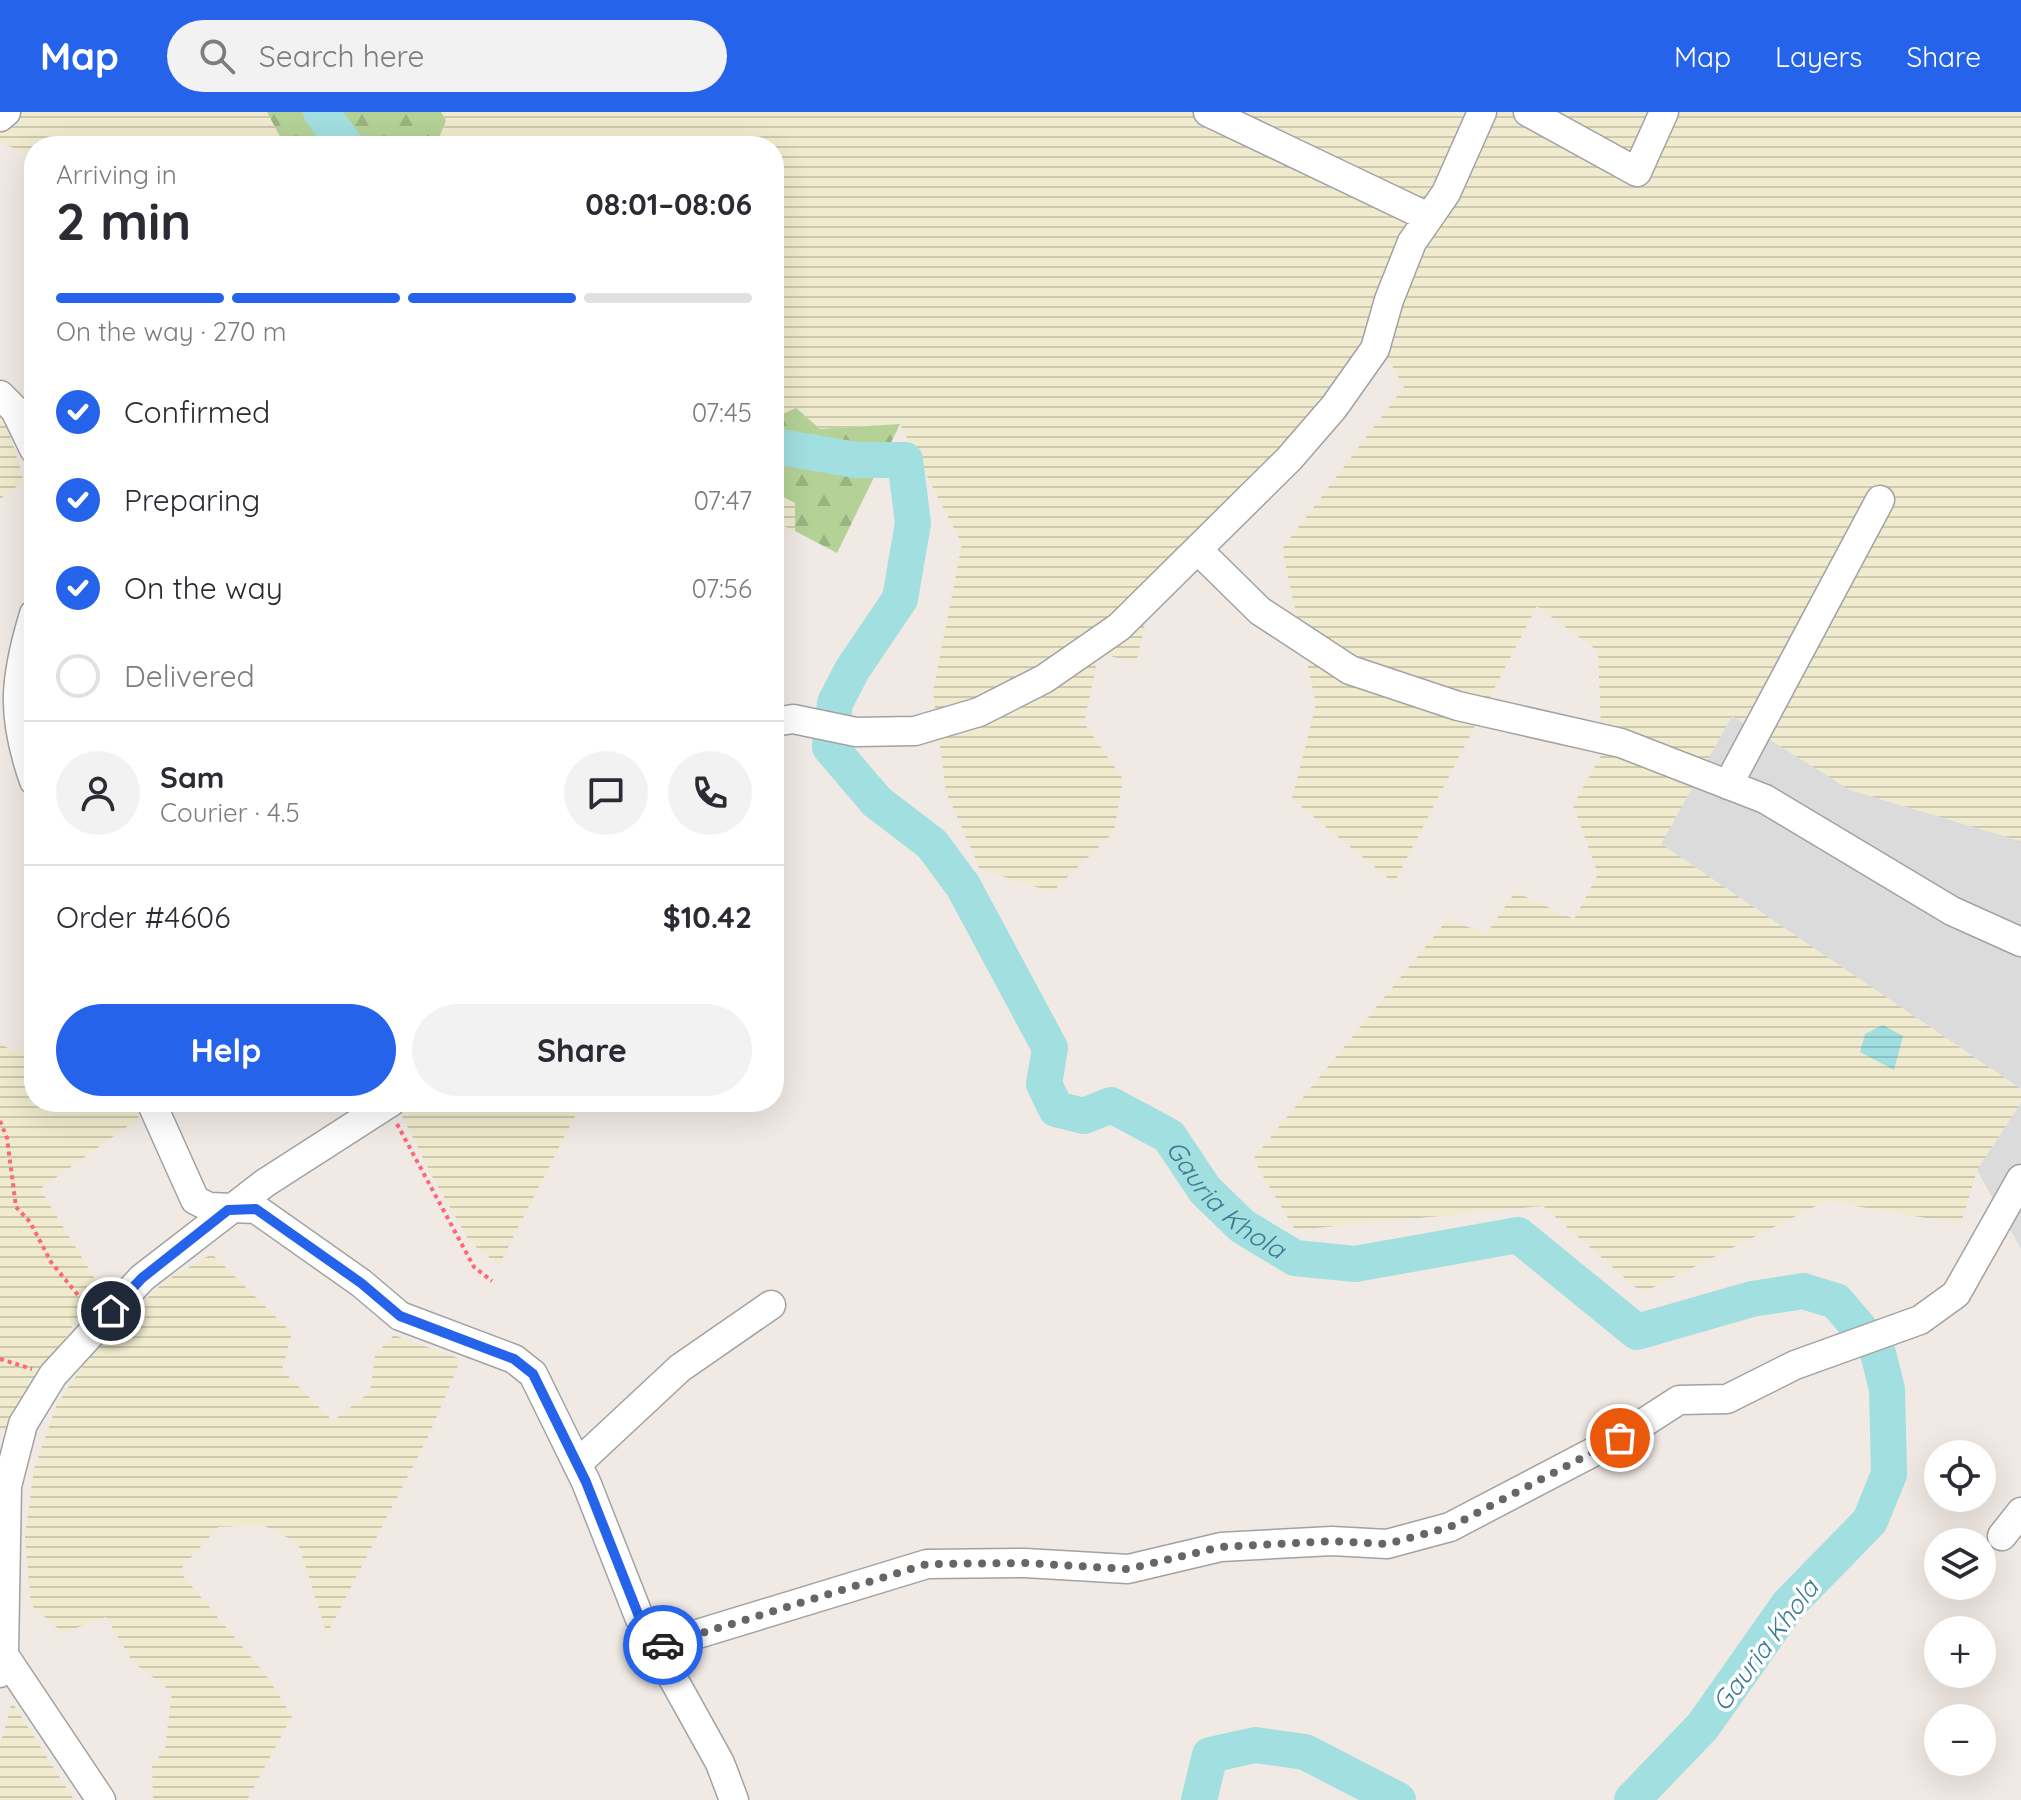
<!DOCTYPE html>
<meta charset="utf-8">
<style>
body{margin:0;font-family:Quicksand,sans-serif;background:#f2f2f3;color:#2b2b33;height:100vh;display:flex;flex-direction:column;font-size:30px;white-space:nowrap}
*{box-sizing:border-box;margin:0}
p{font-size:26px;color:#7c7c81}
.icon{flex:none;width:44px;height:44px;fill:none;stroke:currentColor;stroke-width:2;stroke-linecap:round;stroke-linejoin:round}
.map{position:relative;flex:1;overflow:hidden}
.details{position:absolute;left:24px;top:24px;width:760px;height:976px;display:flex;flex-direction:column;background:#fff;border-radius:32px;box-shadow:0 8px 32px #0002}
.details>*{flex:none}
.controls{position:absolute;left:1924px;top:1328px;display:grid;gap:16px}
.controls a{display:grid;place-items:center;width:72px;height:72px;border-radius:50%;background:#fff;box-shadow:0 8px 32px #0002;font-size:40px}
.pin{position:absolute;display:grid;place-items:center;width:68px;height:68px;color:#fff;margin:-34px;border:4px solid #fff;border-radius:50%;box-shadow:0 2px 8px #0007}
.courier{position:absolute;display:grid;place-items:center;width:80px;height:80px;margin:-40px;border:6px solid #2563eb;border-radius:50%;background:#fff;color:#222;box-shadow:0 2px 10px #0007}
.headline em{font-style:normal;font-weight:700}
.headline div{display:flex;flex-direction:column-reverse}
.headline{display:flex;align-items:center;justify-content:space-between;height:136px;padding:0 32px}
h1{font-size:52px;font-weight:700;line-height:60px}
.bar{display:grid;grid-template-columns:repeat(4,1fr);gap:12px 8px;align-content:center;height:96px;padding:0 32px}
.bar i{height:10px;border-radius:6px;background:#e1e1e2}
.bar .current{background:#2563eb}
.bar p{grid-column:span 4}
.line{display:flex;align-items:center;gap:20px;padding:0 32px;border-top:2px solid #e1e1e2}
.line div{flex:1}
.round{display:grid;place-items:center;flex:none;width:84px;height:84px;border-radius:42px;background:#f2f2f3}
ol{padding:0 32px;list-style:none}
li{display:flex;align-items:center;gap:24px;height:88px}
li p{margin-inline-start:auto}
li .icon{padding:8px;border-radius:50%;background:#2563eb;color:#fff;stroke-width:4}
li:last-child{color:#7c7c81}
li i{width:44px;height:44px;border:4px solid #e1e1e2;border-radius:50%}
.action{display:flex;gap:16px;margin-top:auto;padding:16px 32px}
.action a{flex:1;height:92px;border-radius:48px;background:#2563eb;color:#fff;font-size:32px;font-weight:700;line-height:92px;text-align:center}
.action a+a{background:#f2f2f3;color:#2b2b33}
header{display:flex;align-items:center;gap:48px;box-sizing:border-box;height:112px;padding:0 40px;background:#2563eb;color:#fff}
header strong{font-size:38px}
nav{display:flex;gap:44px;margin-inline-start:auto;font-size:28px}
.search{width:560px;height:72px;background:#f2f2f3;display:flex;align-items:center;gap:20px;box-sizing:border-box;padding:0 28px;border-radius:44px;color:#7c7c81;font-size:30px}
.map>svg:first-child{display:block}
</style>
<header>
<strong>Map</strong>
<div class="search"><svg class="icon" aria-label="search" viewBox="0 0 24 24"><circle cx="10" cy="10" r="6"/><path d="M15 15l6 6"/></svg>Search here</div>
<nav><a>Map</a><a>Layers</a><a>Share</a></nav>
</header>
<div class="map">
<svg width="2021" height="1688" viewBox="0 0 2021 1688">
<defs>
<pattern id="farmland-rules" width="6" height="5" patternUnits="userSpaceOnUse" patternTransform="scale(2)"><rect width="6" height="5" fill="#f0ebce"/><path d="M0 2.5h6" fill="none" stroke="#cdc9b0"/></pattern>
<pattern id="forest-firs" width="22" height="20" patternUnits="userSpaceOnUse" patternTransform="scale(2)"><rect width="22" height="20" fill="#b4d296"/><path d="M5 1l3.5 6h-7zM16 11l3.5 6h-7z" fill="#9ab481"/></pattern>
<pattern id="water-rules" width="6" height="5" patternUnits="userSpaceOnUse" patternTransform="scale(2)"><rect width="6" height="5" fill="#a2dfe0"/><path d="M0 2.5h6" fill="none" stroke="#8bbfc0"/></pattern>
</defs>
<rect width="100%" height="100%" fill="#f0e9e4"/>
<path fill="#dcdbdb" d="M 1732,603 L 1850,678 L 2021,729 L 2021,977 L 1661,732 Z
M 2021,990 L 2021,1137 L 1977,1058 Z"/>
<path fill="url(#farmland-rules)" d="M 4,0 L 267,0 L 285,34 L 34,34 L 34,45 L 0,30 L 0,4 Z
M 441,0 L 2021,0 L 2021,729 L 1850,678 L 1732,604 L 1661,732 L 2021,977 L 2021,990 L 1977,1058 L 1961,1112 L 1826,1089 L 1642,1181 L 1543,1094 L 1295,1118 L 1253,1047 L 1447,808 L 1487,821 L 1515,780 L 1574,807 L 1598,762 L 1573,693 L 1602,642 L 1598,539 L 1537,494 L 1394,771 L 1292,687 L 1316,592 L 1282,437 L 1404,275 L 1387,245 L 1146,508 L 1136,551 L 1099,541 L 1084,611 L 1123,667 L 1114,720 L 1052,780 L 980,757 L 946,680 L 933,579 L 962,432 L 900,312 L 820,317 L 796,296 L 774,306 L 774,34 L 437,34 L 446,8 Z
M 0,306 L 6,310 L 24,369 L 0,387 Z
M 774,380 L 795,391 L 795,419 L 779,412 L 774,437 Z
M 0,931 L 14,940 L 34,931 L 34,990 L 131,990 L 139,1006 L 40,1077 L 98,1172 L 10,1317 L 0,1316 Z
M 411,990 L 582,990 L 499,1153 L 470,1130 L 433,1066 L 399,998 Z
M 212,1142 L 292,1221 L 282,1258 L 333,1309 L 370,1280 L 375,1243 L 394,1223 L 461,1247 L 428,1325 L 327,1522 L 298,1431 L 263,1413 L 218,1415 L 179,1459 L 266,1563 L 292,1604 L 247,1688 L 153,1688 L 152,1654 L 165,1637 L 172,1580 L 133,1550 L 106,1505 L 63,1521 L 31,1493 L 25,1424 L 34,1357 L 57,1292 L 95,1236 L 165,1169 Z
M 12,1590 L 74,1688 L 0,1688 L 0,1633 Z"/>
<path fill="url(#forest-firs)" d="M 267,0 L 441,0 L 446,8 L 436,34 L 285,34 Z
M 796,296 L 820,317 L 900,312 L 837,441 L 795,419 L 795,391 L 774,380 L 774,306 Z"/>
<path fill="url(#water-rules)" d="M 1883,913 L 1903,924 L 1894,958 L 1860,940 L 1865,922 Z"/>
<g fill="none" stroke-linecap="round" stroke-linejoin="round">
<g stroke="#a2dfe0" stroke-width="36">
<path d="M 321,0 L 346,34"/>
<path id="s1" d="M 774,334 L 856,348 L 905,348 L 913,411 L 900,487 L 852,558 L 835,591 L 830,635 L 877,690 L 932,732 L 963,774 L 1050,936 L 1044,972 L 1056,997 L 1084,1004 L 1111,993 L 1169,1024 L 1205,1078 L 1242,1114 L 1295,1146 L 1355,1152 L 1518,1123 L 1637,1220 L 1752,1187 L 1803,1179 L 1836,1189 L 1877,1237 L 1887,1277 L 1889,1362 L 1870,1409 L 1788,1493 L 1703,1614 L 1632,1688"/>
<path d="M 1199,1688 L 1210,1643 L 1255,1633 L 1305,1640 L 1398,1688"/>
</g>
<g stroke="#a2a2a2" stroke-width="31">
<path id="minor" d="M 1208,0 L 1428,105
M 1528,0 L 1637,60 L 1664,0
M 0,5 L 6,0
M 0,283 L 15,298 L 34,337
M 1199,439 L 1260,499 L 1350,558 L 1458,594 L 1621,631 L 1765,687 L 1952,799 L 2021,830
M 34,502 C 14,568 11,603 34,669
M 774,610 L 793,607 L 856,620 L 915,619 L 979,600 L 1044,567 L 1119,515 L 1289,347 L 1334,295 L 1375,237 L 1389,188 L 1412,130 L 1446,81 L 1482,0
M 1728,673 L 1880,388
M 151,990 L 195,1088 L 209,1095 L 256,1097 L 361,1171 L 400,1204 L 514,1247 L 533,1262 L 586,1370 L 640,1507 L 720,1651 L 734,1688
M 577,1352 L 680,1256 L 771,1193
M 2002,1424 L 2021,1400
M 655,1535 L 927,1452 L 1025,1451 L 1128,1457 L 1221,1435 L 1332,1429 L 1387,1432 L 1450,1415 L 1620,1326 L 1679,1288 L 1727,1287 L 1795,1253 L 1920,1208 L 1956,1182 L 2021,1067
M 0,1537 L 101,1688
M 0,1561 L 4,1540 L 7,1374 L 23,1312 L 53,1263 L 142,1166 L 265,1071 L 391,990"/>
</g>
<path stroke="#ff6676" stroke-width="4" stroke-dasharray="4 4" stroke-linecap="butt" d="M 0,1009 L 7,1026 L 16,1095 L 30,1110 L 51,1150 L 86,1193
M 397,1012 L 474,1155 L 492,1169
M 0,1247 L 32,1257"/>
<use href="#minor" stroke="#fff" stroke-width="28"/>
</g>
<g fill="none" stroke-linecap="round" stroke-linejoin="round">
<path stroke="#686563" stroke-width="8" stroke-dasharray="0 14.4" d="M 663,1533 L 927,1452 L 1025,1451 L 1128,1457 L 1221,1435 L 1332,1429 L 1387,1432 L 1450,1415 L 1620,1326"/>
<path stroke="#2563eb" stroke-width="10" d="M 111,1199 L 142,1166 L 228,1098 L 256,1097 L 361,1171 L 400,1204 L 514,1247 L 533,1262 L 586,1370 L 640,1507 L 655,1535 L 663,1533"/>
</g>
<g text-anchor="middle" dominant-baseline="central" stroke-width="7" stroke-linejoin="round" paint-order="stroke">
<g font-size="26" font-style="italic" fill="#3b7a93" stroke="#fff">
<text stroke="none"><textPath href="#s1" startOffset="1092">Gauria Khola</textPath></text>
<text transform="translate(1765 1533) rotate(-53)">Gauria Khola</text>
</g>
</g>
</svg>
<div class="controls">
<a><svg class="icon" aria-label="locate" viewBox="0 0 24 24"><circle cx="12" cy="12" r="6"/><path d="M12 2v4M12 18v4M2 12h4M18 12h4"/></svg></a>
<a><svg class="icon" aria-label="layers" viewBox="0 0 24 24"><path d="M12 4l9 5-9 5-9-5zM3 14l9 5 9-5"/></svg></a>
<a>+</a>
<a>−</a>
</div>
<div class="pin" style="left:1620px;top:1326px;background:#ea580c"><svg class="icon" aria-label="bag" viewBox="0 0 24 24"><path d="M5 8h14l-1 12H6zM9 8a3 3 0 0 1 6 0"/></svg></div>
<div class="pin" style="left:111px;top:1199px;background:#1f2937"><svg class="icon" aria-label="home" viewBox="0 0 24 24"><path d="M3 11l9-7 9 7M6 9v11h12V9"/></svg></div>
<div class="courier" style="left:663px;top:1533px"><svg class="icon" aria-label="car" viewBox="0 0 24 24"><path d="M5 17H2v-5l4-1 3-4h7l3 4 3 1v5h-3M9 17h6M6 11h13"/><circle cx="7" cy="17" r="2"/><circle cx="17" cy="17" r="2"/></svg></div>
<section class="details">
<div class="headline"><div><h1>2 min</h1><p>Arriving in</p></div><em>08:01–08:06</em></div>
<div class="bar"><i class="current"></i><i class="current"></i><i class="current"></i><i></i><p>On the way · 270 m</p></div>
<ol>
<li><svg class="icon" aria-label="check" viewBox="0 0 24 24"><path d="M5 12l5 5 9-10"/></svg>Confirmed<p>07:45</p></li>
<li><svg class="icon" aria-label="check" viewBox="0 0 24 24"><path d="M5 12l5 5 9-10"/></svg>Preparing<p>07:47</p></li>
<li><svg class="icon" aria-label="check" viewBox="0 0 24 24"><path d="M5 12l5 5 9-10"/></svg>On the way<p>07:56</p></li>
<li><i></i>Delivered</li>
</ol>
<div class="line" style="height:144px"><a class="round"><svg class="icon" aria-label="person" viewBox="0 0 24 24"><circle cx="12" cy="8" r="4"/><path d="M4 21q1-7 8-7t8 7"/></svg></a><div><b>Sam</b><p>Courier · 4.5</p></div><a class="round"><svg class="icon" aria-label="chat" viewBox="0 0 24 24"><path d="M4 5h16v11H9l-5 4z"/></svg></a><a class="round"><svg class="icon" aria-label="phone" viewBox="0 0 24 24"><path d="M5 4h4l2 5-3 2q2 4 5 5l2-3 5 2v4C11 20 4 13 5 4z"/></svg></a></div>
<div class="line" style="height:104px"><div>Order #4606</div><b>$10.42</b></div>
<div class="action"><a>Help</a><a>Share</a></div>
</section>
</div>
